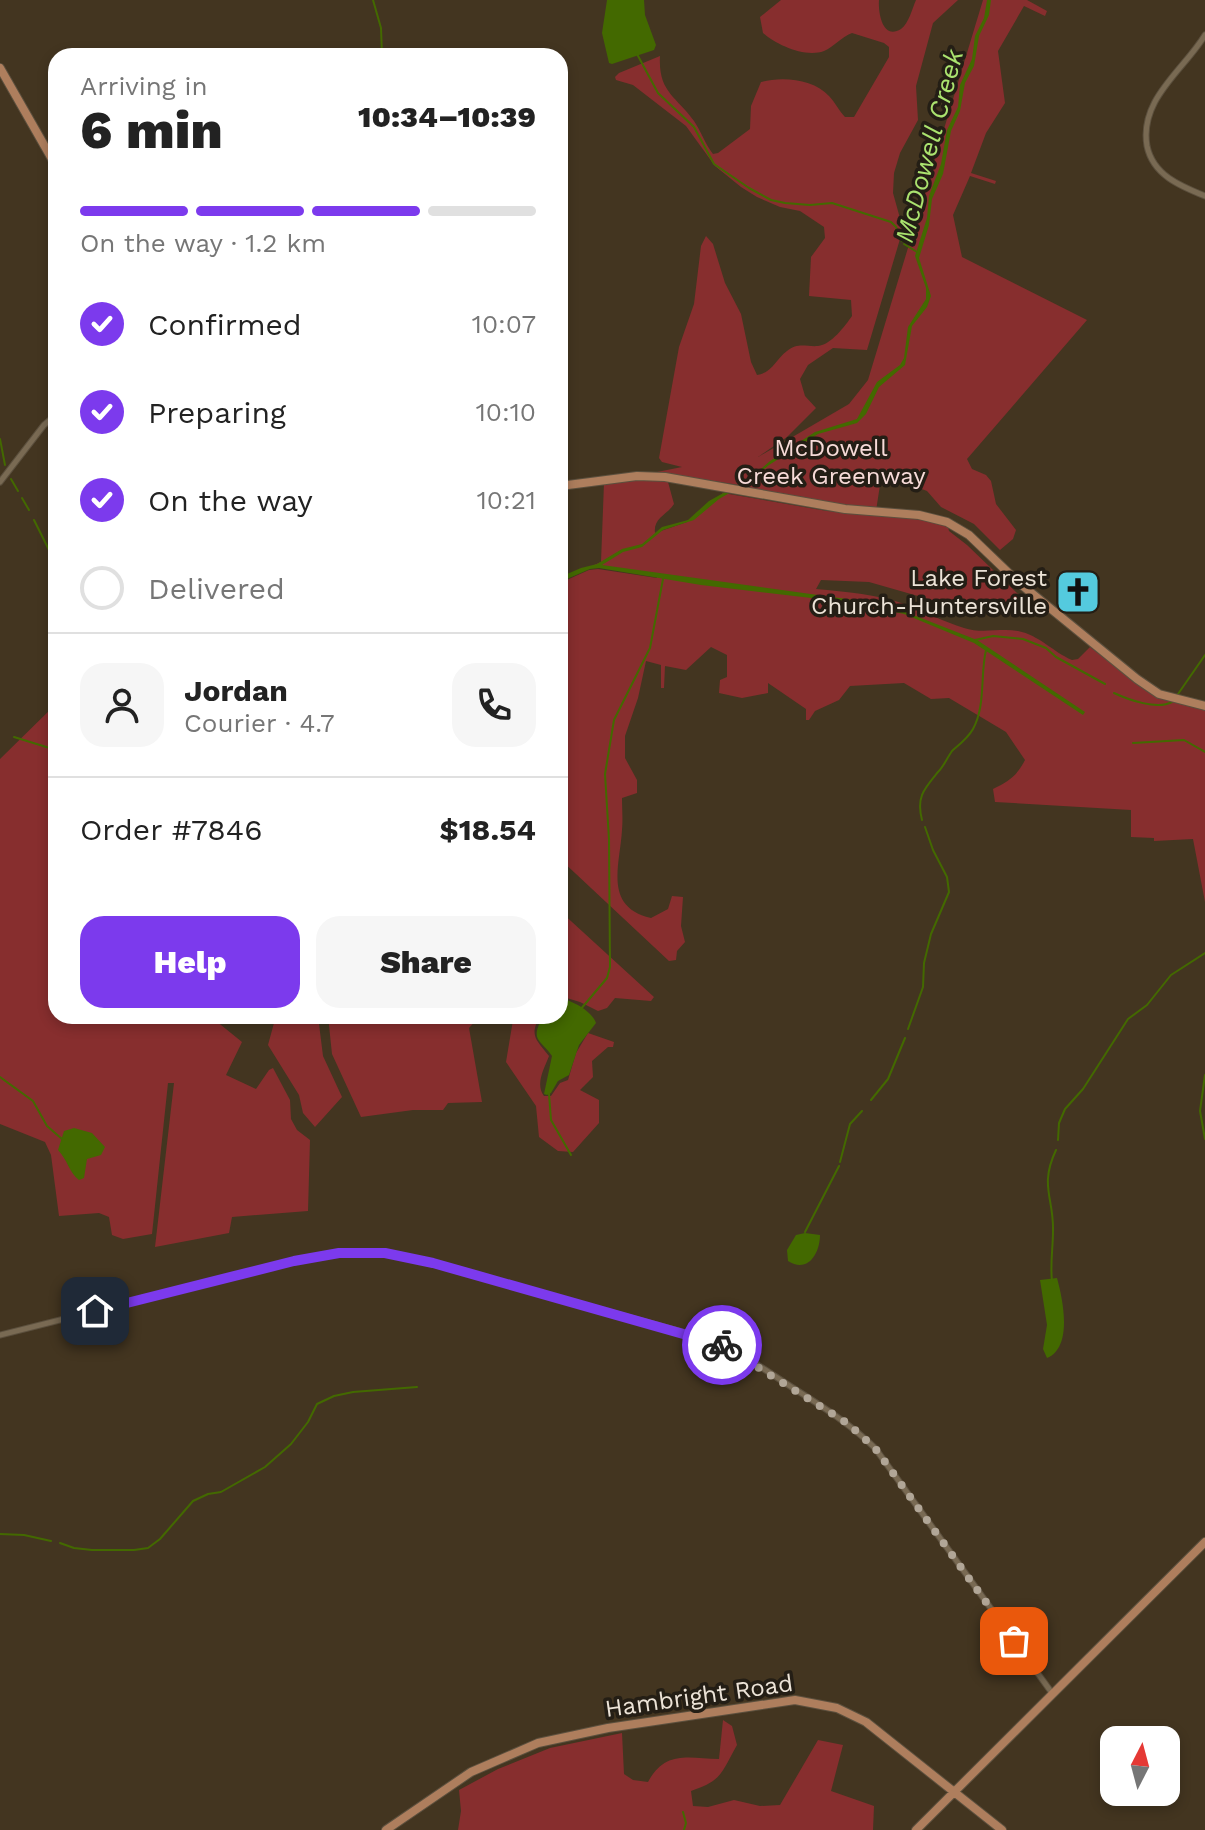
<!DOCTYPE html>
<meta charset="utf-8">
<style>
body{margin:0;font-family:"Work Sans",sans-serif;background:#f6f6f6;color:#222;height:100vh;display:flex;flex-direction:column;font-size:30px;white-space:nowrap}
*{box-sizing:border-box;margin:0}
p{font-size:26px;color:#767676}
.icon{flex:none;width:44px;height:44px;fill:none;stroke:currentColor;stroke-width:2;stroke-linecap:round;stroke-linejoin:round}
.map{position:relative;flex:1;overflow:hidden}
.side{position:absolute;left:48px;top:48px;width:520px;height:976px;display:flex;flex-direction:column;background:#fff;border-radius:24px;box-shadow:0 4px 12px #0003}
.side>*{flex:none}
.needle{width:52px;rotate:6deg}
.buttons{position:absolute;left:1100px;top:1726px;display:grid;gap:16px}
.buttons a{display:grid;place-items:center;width:80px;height:80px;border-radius:16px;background:#fff;box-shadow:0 4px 12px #0003;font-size:40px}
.pin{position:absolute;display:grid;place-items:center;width:68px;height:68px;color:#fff;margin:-34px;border-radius:16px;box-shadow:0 4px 12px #0006}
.courier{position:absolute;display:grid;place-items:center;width:80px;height:80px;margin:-40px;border:6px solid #7c3aed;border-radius:50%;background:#fff;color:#222;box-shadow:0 2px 10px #0007}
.summary em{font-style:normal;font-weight:800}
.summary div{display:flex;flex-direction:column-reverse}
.summary{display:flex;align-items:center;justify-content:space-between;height:136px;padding:0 32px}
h1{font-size:52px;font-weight:800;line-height:60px}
.bar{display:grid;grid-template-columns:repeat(4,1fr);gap:12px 8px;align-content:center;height:96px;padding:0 32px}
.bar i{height:10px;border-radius:6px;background:#e0e0e0}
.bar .active{background:#7c3aed}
.bar p{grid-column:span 4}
.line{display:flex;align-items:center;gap:20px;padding:0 32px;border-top:2px solid #e0e0e0}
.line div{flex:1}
.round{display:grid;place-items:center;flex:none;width:84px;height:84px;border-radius:24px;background:#f6f6f6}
ol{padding:0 32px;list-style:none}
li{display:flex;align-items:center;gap:24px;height:88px}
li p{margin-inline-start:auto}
li .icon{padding:8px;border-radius:50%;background:#7c3aed;color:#fff;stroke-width:4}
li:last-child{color:#767676}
li i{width:44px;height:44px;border:4px solid #e0e0e0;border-radius:50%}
.cta{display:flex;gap:16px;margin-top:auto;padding:16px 32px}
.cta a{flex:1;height:92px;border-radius:24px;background:#7c3aed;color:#fff;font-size:32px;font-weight:800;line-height:92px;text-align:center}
.cta a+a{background:#f6f6f6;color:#222}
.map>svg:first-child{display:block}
</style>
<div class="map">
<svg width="1205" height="1830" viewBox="0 0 1205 1830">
<rect width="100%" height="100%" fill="#433520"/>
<path fill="#872e2e" d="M 781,0 L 879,0 C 878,11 882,41 901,29 C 909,23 912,9 916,0 L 958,0 L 933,23 L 916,86 L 918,120 L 900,153 L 894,173 L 893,193 L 903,229 L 867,350 L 833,348 L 808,365 L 800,379 L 805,396 L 816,408 L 787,437 L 758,457 L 849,404 L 868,380 L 983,0 L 1027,0 L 1047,11 L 1045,16 L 1024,6 L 998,51 L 1005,103 L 986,133 L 971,173 L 996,181 L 995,184 L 970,176 L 953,215 L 962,257 L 1087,320 L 967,459 L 972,469 L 986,475 L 991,481 L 996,504 L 1016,530 L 1013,539 L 1000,550 L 974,524 L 941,507 L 927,491 L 906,483 L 880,485 L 876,511 L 750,488 L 747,483 L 739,485 L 657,472 L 682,467 L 662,462 L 659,458 L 679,347 L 694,304 L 701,246 L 706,236 L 713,244 L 725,283 L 741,314 L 751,362 L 757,375 C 772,373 776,359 787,351 C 798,342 806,347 818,346 C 831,345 845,326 852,316 L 851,300 L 809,296 L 811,257 L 825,238 L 824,227 L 800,211 L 780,207 L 757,197 L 741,187 L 715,166 L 686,126 L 633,85 L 616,80 L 615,77 L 619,73 L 660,56 C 658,92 676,96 694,121 C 701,131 705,144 713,154 L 718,153 L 750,129 L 751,106 L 761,82 C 782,76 814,79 829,96 C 835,102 839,111 845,117 L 854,117 L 889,57 L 889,47 L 884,43 L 852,33 C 841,37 834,47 824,51 C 805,58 777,45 763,33 L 760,17 Z
M 655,478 L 668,482 L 674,504 C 667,515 653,518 655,533 L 687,522 L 723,493 L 827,511 L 915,518 L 948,527 L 949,531 L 967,545 L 1021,597 L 1019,601 L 996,607 L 973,603 L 953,606 L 869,582 L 821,580 L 816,589 C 846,592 878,594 907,605 C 926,612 944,622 964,628 C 981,634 1000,628 1018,631 C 1039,635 1053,652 1072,660 L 1078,659 L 1090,647 L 1149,693 L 1169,701 L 1205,709 L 1205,902 L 1193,839 L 1154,841 L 1154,838 L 1131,837 L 1131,810 L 995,802 L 993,789 C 1008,782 1017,776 1025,760 L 1006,732 L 949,698 L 931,699 L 904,683 L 850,686 L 839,700 L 815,711 L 809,720 L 806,720 L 806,709 L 768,683 L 768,693 L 742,698 L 719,693 L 720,680 L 727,677 L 727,655 L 711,647 L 686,670 L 665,666 L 664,688 L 661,688 L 661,665 L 646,661 L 638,698 L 625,736 L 625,758 L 637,780 L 637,793 L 622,798 C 622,808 623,819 622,830 C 620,865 603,907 651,918 L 668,909 L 672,896 L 683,897 L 681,926 L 685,942 L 677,951 L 676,960 L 669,961 L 560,859 L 560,583 L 589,570 L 598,569 L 657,578 L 656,575 L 592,566 L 601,562 L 604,483 Z
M 56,704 L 56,1016 L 210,1016 L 242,1042 L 226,1075 L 256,1089 L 269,1070 L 273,1068 L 290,1100 L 291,1119 L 297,1130 L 310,1140 L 308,1211 L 232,1217 L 229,1233 L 155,1247 L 174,1083 L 168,1083 L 152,1234 L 123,1239 L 112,1235 L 109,1217 L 99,1213 L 59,1216 L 51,1155 L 45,1142 L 0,1124 L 0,759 Z
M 560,911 L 654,997 L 651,1001 L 615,998 L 607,1008 L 598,1011 L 580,1002 L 560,996 Z
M 269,1016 L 318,1016 L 323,1056 L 342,1097 L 315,1127 L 303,1113 L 299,1095 L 268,1045 L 274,1023 Z
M 328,1016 L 480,1016 L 469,1028 L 482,1102 L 448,1103 L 443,1110 L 413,1110 L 361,1117 L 332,1054 Z
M 506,1016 L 540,1016 C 529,1036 536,1039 549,1056 C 544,1069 535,1084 544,1096 L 551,1096 L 560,1083 L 568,1080 L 576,1053 L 588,1033 L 614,1042 L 613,1047 L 608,1047 L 592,1061 L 593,1077 L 580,1090 L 599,1100 L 599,1123 L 573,1152 L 558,1151 L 539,1137 L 536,1106 L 506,1062 L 513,1020 Z
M 723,1720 L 732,1726 L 737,1745 C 721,1773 723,1780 691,1791 L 693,1806 L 708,1807 L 734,1800 L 760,1806 L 780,1805 L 818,1740 L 843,1745 L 831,1791 L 874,1806 L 873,1830 L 458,1830 L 461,1811 L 459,1790 L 498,1769 L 550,1748 L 622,1733 L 624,1774 L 633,1780 L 648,1782 C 665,1750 688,1758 719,1759 Z"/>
<path fill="#436900" d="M 607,0 L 644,0 L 645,15 L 656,45 L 654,50 L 612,64 L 609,63 L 602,33 Z
M 987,0 L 991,0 L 989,15 L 979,36 L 974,66 L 965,83 L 960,111 L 951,131 L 943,174 L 932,199 L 929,225 L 919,258 L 931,296 L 927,307 L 912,326 L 905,365 L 879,387 L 866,414 L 857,423 L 818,434 L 769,465 L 749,482 L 719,499 L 694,520 L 663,530 L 642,547 L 623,552 L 602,565 L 854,600 L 898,609 L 977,640 L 1085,712 L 1083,715 L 974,643 L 904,614 L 854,603 L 701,585 L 599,568 L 590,569 L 560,582 L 560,577 L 581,568 L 597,564 L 622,549 L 642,544 L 662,527 L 688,520 L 709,501 L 752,477 L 770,461 L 815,432 L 857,419 L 877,382 L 900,365 L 904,358 L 908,327 L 926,299 L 926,288 L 915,256 L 927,218 L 929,196 L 941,164 L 947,130 L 958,107 L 960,85 L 972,59 L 975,36 L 984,18 Z
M 560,998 C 573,1001 592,1011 596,1023 L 579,1045 L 569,1075 L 558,1081 L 551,1093 L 547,1095 L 544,1094 L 552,1056 C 539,1038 530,1041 543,1016 L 560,1016 Z
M 74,1128 L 92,1133 L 105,1147 L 101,1155 L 87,1159 L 84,1178 L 79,1180 C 70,1174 67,1159 58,1150 L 64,1131 Z
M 805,1233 L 820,1235 C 820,1253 808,1274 788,1261 L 787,1250 L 796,1235 Z
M 1057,1278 C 1063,1300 1073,1347 1047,1358 L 1043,1349 L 1047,1325 L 1040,1280 Z"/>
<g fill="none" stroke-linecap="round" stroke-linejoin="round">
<path stroke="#436900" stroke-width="2" d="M 373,0 L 381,28 L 382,56
M 637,54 L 658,93 L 694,127 L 714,164 L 749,188 L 771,200 L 785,203 L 810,205 L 832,203 L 891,222 L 896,227 L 902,241
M 904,244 L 917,252
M 0,439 L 5,465
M 11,479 L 18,491
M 22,498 L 29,510
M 34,520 L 56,564
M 975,640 L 993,636 L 1023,639 L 1046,648 L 1056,657 L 1105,684
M 1114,693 C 1129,700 1157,710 1172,702
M 1178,694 L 1205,655
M 14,737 L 56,750
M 1133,743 L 1184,740 L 1205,752
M 922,820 C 916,797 924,789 938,772 C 944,766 947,758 952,751 C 960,744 968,738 973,729 C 986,705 980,675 986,650
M 580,1010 L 607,978 L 610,967 L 609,839 L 605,774 L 614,720 L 650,648 L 663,579
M 908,1029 L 923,987 L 924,963 L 931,934 L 949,892 L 947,877 L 933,850 L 925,827
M 1205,1075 L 1200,1111 L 1205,1139
M 0,1077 L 33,1101 L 47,1126 L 62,1139
M 549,1094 L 551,1120 L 571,1155
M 871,1100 L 888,1079 L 905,1038
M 1058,1140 L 1059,1123 L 1065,1109 L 1083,1089 L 1128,1019 L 1147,1005 L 1171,975 L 1205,953
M 840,1162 L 850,1124 L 862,1111
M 805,1232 L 839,1166
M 1052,1281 C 1050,1264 1053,1248 1053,1231 C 1054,1198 1039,1186 1056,1150
M 0,1534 L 24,1535 L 51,1541
M 60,1543 L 74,1548 L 92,1550 L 134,1550 L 148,1548 L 160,1539 L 193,1501 L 208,1494 L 221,1492 L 265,1467 L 291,1444 L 308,1422 L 317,1404 L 334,1396 L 353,1392 L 417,1387
M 683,1812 L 686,1823 L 684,1830"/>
<g stroke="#5c503e" stroke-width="7">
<path id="minor" d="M 1205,35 C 1183,71 1139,99 1147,146 C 1153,175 1180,186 1205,196
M 0,482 L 44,425 L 56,415
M 0,1335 L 294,1261 C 334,1253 371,1249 411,1258 L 704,1338 C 735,1348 762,1368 790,1386 C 820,1405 849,1423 875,1448 L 1052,1693"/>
</g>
<g stroke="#5c503e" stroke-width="10">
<path id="major" d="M 0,68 L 56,166
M 560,486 L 637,476 L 665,477 L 845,509 L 919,515 L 947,522 L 969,535 L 1018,582 L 1137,679 L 1159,694 L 1205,706
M 386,1830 L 471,1772 L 538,1743 L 608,1728 L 795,1700 L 837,1708 L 866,1722 L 1002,1830
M 916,1830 L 1205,1542"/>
</g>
<use href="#minor" stroke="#796a53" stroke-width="5"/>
<use href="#major" stroke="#ae7e5d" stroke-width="8"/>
</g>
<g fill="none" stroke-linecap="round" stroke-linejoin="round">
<path stroke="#b1a697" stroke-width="8" stroke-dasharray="0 14.4" d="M 722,1345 L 847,1423 L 875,1448 L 1014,1641"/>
<path stroke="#7c3aed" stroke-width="10" d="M 95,1311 L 294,1261 L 339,1253 L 385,1253 L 433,1263 L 722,1345"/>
</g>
<defs>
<g id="church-square" transform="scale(2.3)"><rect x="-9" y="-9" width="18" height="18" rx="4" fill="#54cade" stroke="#241e15"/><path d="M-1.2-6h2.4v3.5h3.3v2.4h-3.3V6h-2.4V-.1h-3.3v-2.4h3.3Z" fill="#111"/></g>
</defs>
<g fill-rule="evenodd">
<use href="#church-square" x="1078" y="592"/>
</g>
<g text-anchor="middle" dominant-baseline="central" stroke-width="7" stroke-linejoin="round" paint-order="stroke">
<g font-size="24" fill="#f7dbd8" stroke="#241e15">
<text x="831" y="448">McDowell<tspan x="831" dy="28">Creek Greenway</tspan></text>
</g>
<g font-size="24" fill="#ece3d7" stroke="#241e15" text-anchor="end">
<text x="1047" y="578">Lake Forest<tspan x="1047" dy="28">Church-Huntersville</tspan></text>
</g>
<g font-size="24" fill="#ece3d7" stroke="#241e15">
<text transform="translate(699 1696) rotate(-8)">Hambright Road</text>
</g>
<g font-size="26" font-style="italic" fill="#abe36f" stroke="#241e15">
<text transform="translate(929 146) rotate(-75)">McDowell Creek</text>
</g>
</g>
</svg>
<div class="buttons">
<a><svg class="needle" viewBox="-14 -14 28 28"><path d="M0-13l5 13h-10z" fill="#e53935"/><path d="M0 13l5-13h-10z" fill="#767676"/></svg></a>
</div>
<div class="pin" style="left:1014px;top:1641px;background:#ea580c"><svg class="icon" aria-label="bag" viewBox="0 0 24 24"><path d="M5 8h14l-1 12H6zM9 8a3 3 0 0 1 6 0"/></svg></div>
<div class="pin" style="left:95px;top:1311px;background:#1f2937"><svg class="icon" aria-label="home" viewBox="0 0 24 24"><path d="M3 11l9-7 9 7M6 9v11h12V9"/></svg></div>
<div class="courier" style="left:722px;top:1345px"><svg class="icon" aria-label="bike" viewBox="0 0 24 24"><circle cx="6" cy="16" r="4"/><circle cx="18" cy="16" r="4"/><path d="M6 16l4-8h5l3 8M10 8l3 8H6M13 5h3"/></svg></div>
<section class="side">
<div class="summary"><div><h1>6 min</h1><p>Arriving in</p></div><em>10:34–10:39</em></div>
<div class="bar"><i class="active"></i><i class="active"></i><i class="active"></i><i></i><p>On the way · 1.2 km</p></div>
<ol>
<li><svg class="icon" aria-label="check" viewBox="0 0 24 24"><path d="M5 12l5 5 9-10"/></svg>Confirmed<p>10:07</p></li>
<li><svg class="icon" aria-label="check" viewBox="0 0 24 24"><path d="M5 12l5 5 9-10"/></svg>Preparing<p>10:10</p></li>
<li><svg class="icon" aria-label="check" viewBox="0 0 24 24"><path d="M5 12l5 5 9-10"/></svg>On the way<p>10:21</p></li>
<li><i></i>Delivered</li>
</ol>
<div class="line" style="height:144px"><a class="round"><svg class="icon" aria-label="person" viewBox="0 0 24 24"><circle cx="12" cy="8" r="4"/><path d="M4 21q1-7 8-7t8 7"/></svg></a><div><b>Jordan</b><p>Courier · 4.7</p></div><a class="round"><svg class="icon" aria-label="phone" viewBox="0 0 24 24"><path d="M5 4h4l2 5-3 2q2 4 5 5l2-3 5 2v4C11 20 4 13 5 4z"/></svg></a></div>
<div class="line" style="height:104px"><div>Order #7846</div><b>$18.54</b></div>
<div class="cta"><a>Help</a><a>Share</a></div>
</section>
</div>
